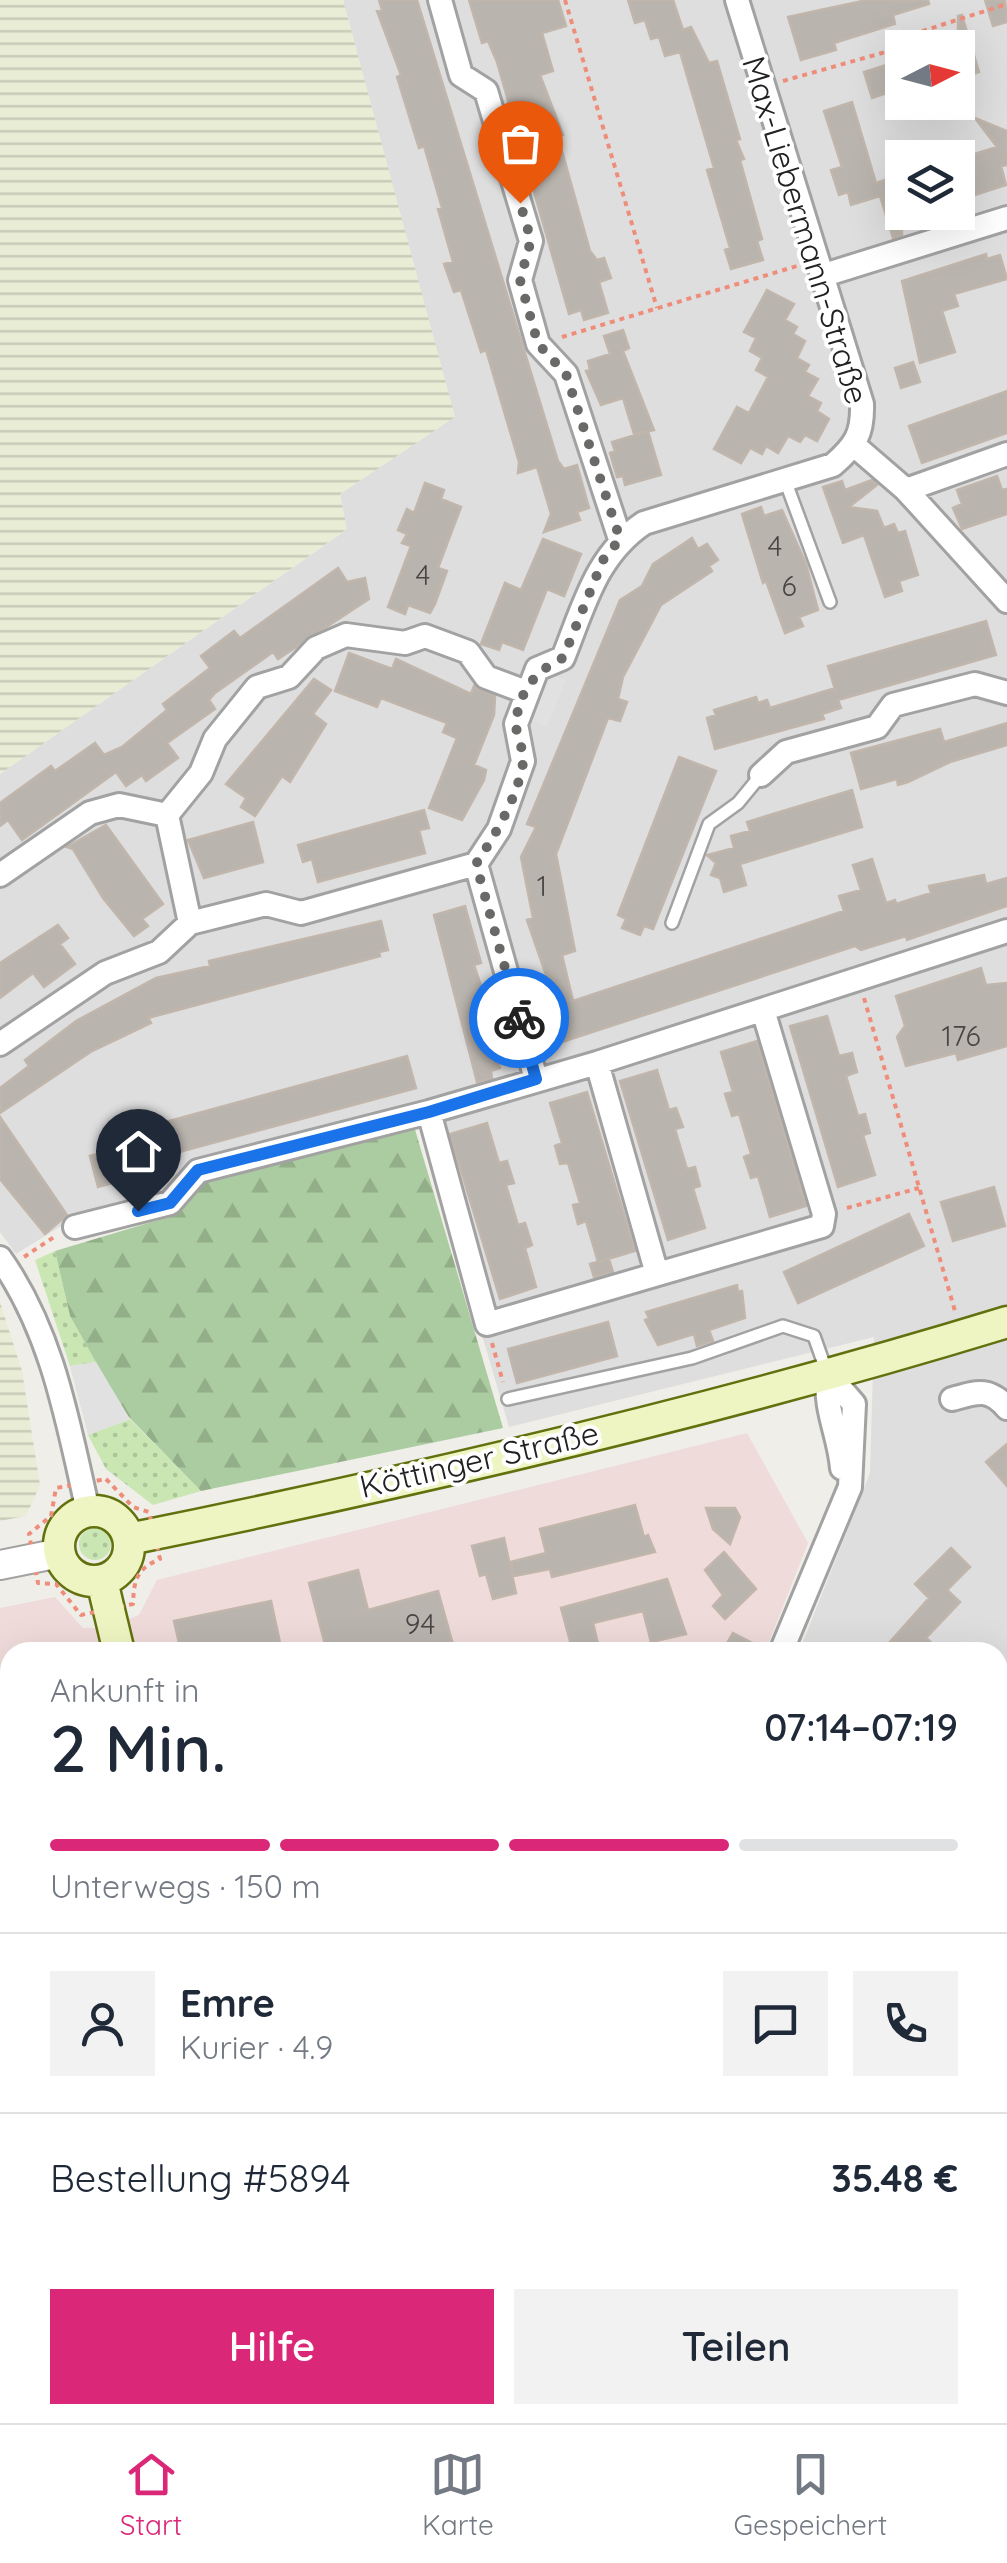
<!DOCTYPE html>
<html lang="de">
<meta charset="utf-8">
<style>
body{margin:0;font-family:Quicksand,sans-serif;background:#f2f2f3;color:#1f2937;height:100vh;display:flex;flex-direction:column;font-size:38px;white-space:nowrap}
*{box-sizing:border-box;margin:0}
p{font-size:32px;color:#747a83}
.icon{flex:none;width:55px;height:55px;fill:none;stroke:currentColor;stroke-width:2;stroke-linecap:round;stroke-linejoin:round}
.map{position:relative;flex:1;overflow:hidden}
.panel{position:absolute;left:0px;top:1642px;width:1008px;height:782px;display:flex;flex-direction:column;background:#fff;border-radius:30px 30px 0 0;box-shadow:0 10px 40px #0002}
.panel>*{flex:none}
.needle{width:65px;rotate:84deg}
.fabs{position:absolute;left:885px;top:30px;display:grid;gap:20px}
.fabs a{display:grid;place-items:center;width:90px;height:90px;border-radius:0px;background:#fff;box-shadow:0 10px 40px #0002;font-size:50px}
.pin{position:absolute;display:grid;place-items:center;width:85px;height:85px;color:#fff;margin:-102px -42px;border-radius:50% 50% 50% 0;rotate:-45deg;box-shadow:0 0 10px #0007}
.pin .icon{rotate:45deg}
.courier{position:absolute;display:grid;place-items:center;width:100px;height:100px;margin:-50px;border:8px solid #1a73e8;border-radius:50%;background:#fff;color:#222;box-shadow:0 2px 12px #0007}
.head em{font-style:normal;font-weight:600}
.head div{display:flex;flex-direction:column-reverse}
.head{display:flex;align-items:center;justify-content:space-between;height:170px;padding:0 50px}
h1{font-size:65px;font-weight:600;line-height:75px}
.bar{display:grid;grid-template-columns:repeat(4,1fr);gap:15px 10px;align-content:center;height:120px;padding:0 50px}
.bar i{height:12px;border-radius:8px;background:#e0e1e3}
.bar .current{background:#db2777}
.bar p{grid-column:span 4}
.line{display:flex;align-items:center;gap:25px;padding:0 50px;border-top:2px solid #e0e1e3}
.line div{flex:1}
.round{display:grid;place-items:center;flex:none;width:105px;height:105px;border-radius:0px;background:#f2f2f3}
.action{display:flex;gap:20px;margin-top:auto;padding:20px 50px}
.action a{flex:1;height:115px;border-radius:0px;background:#db2777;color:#fff;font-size:40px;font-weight:600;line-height:115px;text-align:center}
.action a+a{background:#f2f2f3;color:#1f2937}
.menu{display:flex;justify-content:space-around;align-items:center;height:140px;border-top:2px solid #e0e1e3;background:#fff;font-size:28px;color:#747a83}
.menu a{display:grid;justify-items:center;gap:5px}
.menu .current{color:#db2777}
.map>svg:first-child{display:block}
</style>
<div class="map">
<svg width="1007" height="2423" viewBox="0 0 1007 2423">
<defs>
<pattern id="farmland-rules" width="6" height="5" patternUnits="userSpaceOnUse" patternTransform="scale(2.5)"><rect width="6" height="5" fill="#eaedd5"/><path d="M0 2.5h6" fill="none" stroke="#c8cbb7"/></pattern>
<pattern id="grass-dots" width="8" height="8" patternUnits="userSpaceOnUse" patternTransform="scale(2.5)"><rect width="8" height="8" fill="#c9e6b3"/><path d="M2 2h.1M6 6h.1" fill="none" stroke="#acc59a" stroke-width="1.8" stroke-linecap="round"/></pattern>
<pattern id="forest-firs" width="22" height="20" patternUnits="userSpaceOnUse" patternTransform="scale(2.5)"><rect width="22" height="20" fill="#abcca0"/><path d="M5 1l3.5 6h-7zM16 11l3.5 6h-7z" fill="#93af8a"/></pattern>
</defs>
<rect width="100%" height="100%" fill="#f0eee8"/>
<path fill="#dfdede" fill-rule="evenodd" d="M 343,0 L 1007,0 L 1007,2324 L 998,2326 L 998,1652 L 799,1652 L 870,1473 L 874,1337 L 509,1427 L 415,1107 L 169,1193 L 71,1220 L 16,1254 L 0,1232 L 0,774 L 346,530 L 340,494 L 454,417 ZM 902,48 L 958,48 L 958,102 L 902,102 ZM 902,158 L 958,158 L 958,212 L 902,212 Z"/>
<path fill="#efdbd9" d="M 747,1433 L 808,1543 L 765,1652 L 10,1652 L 10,2243 L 0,2233 L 0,1608 L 55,1597 L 83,1628 L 107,1628 L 139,1615 L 157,1580 Z
M 1007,2324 L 1007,2423 L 170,2423 L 163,2415 L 998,2415 L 998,2326 Z"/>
<path fill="url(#farmland-rules)" d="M 0,0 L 343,0 L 455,417 L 340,494 L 347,529 L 0,774 Z
M 0,1302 L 22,1371 L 40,1485 L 26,1516 L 0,1521 Z"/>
<path fill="url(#grass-dots)" d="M 55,1251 L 70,1316 L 96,1362 L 70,1366 L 35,1260 Z
M 130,1419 L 201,1491 L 153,1505 L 106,1469 L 88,1435 Z
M79 1544a16 16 0 1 1 32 0a16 16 0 1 1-32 0Z
M 0,2233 L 10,2243 L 10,2318 L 0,2307 Z
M 99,2415 L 163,2415 L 170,2423 L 106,2423 Z"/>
<path fill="url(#forest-firs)" d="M 414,1126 L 503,1428 L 201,1491 L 124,1412 L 70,1316 L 55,1251 L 175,1215 L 204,1183 Z"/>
<path fill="#e1e1e1" d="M 542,671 L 566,680 L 547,727 L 524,718 Z
M 96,1362 L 130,1419 L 88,1435 L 70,1366 Z"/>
<path fill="#bab4ae" stroke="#c1b6ac" stroke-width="2.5" d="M 379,0 L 417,0 L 558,461 L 564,469 L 577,465 L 589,508 L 577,512 L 580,520 L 544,532 L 551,514 L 537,467 L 518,473 L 519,462 L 486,350 L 481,352 L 461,290 L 454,292 L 444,264 L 453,262 L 438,209 L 442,208 L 424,146 L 419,148 L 397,77 L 401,75 L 377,11 L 382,10 Z
M 469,0 L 558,0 L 566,26 L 542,33 L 553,71 L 540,75 L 563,135 L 558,137 L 590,251 L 597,260 L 604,258 L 611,278 L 599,282 L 608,313 L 584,320 L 581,310 L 569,314 L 497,62 L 488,41 L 482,43 Z
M 628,0 L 673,0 L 683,30 L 691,27 L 709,63 L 717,61 L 740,139 L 736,140 L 744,159 L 740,160 L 762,239 L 757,241 L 763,260 L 731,269 L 725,250 L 730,248 L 707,170 L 714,168 L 680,52 L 665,56 L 659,37 L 651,39 L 645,20 L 635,23 Z
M 867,0 L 928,0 L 929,4 L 893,15 L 895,24 L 834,43 L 836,50 L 801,60 L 788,17 Z
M 985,0 L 1005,0 L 1007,22 L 993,26 Z
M 962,15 L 979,72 L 958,79 L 958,16 Z
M 902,60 L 902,88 L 872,98 L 864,72 Z
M 852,102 L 876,183 L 902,174 L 902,235 L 893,238 L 880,196 L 851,205 L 848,192 L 839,195 L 831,170 L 842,167 L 824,111 Z
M 975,118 L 1007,131 L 1007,165 L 1001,166 L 1006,185 L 969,197 L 958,159 L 997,147 Z
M 986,254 L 987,259 L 1000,255 L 1007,279 L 954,294 L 958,306 L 942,311 L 955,352 L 920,363 L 902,281 Z
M 767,290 L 794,304 L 785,320 L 797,327 L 793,334 L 805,341 L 797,358 L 809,365 L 805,372 L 818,379 L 808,396 L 821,403 L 817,411 L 829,419 L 817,441 L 805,435 L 800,442 L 788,436 L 778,453 L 766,446 L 762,454 L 750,448 L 741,463 L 714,449 L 737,407 L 749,413 L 768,377 L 756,370 L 762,358 L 750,351 L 756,338 L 744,332 Z
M 623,330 L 629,348 L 623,351 L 654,430 L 634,434 L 623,398 L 601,405 L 586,371 L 590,370 L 588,361 L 610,354 L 604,336 Z
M 913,362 L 920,382 L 901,388 L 895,368 Z
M 1007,391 L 1007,433 L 922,463 L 909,426 Z
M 648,431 L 661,475 L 625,485 L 623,476 L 617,477 L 610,453 L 615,451 L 612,442 Z
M 997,476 L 1002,490 L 1007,489 L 1007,514 L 962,529 L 953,508 L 962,504 L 957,490 Z
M 872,480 L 877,485 L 849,507 L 877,511 L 884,528 L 894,524 L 898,533 L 905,531 L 918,575 L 899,581 L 902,591 L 885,597 L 864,535 L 843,543 L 823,487 L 842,481 L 845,490 Z
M 425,483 L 444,490 L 441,499 L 461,507 L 438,568 L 447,571 L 435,604 L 430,613 L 408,605 L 405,614 L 388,607 L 411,546 L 402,543 L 407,534 L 398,530 L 407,509 L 414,513 Z
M 761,507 L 764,516 L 782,510 L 806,564 L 818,610 L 799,617 L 803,626 L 785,633 L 766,581 L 763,583 L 742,514 Z
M 692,538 L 698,549 L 707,544 L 718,560 L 709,566 L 712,571 L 661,605 L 623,677 L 618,699 L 627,702 L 620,721 L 608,718 L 556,854 L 575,951 L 562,955 L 573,1001 L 844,911 L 839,896 L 861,890 L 853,865 L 872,859 L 886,903 L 895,900 L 896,904 L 931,893 L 929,886 L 984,875 L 986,884 L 1007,878 L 1007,906 L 907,940 L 906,936 L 861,950 L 855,946 L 553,1045 L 547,1028 L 539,1031 L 532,1010 L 555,1001 L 527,920 L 533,918 L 521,857 L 536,827 L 527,824 L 620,600 L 642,586 L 653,564 Z
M 543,539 L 581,554 L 564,596 L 547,589 L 523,650 L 502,642 L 499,650 L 481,644 L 505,583 L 521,590 Z
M 338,568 L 347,582 L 365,578 L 369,599 L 278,659 L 273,652 L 215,693 L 209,700 L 215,709 L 167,743 L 178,758 L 146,781 L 142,775 L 126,786 L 116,772 L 22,840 L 8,820 L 0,826 L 0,803 L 51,766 L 55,771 L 95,743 L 104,755 L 122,747 L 167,710 L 163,704 L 210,668 L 201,656 L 234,631 L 240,638 Z
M 986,621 L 996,655 L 838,700 L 841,708 L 822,714 L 824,719 L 715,749 L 707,718 L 716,715 L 714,710 L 756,697 L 758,703 L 767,700 L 770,708 L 835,688 L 836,693 L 828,666 Z
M 349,653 L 392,669 L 396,659 L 471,694 L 474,686 L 495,696 L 494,715 L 474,765 L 486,770 L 484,780 L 462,820 L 429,808 L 457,738 L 443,732 L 447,723 L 381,698 L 377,707 L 335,691 Z
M 314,679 L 331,690 L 313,714 L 326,724 L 290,782 L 282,776 L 255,816 L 241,807 L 246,798 L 226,784 Z
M 1007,723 L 1007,745 L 950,762 L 908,782 L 898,785 L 897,779 L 861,789 L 851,753 L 940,729 L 944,742 Z
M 679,757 L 716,771 L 653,929 L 644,926 L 640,935 L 622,928 L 626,919 L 618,915 Z
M 852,790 L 862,827 L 740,864 L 746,885 L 724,892 L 720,878 L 711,875 L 716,863 L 707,855 L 734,848 L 731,836 L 750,831 L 747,822 Z
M 424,810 L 429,828 L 419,830 L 425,853 L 318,882 L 312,859 L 303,862 L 298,845 Z
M 253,822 L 263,862 L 204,878 L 188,840 Z
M 106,825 L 163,904 L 142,919 L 148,926 L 134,936 L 103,898 L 73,849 L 67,847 Z
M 465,906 L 481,963 L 474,965 L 505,1057 L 497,1059 L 500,1068 L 491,1071 L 492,1078 L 477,1082 L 434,915 Z
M 381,921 L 388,950 L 379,952 L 380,956 L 148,1018 L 151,1023 L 92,1051 L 0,1113 L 0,1088 L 29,1066 L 25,1060 L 76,1021 L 156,978 L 210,966 L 209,961 Z
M 58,925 L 68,938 L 60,944 L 75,964 L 44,987 L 33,973 L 0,998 L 0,963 Z
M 981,968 L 986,985 L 1007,983 L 1007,1046 L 958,1060 L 956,1053 L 906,1066 L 897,1037 L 905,1026 L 896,996 Z
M 827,1016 L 839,1056 L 852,1053 L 857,1072 L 846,1076 L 858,1116 L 865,1114 L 870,1133 L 863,1135 L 875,1175 L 838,1187 L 790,1026 Z
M 757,1041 L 806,1206 L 770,1217 L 758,1176 L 751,1178 L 744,1157 L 751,1154 L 739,1114 L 732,1116 L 725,1094 L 733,1092 L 721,1052 Z
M 407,1056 L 416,1088 L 142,1162 L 146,1174 L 98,1187 L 90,1156 L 147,1141 L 143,1128 Z
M 657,1070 L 669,1110 L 676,1108 L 683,1127 L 675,1129 L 687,1169 L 695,1167 L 700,1186 L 693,1188 L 705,1228 L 668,1240 L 620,1081 Z
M 587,1092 L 635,1251 L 598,1262 L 586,1221 L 578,1224 L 573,1205 L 580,1203 L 568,1163 L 560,1164 L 555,1146 L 562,1143 L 550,1103 Z
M 0,1117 L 67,1215 L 45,1234 L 0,1179 Z
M 487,1123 L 499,1163 L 507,1161 L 514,1183 L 506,1185 L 518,1225 L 525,1223 L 532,1245 L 525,1248 L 536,1287 L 500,1299 L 450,1134 Z
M 994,1187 L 1005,1226 L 953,1241 L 941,1202 Z
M 909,1214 L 924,1246 L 798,1303 L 784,1272 Z
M 609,1259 L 613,1272 L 594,1277 L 590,1264 Z
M 737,1285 L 738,1292 L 742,1291 L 745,1318 L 709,1330 L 713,1341 L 697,1346 L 694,1334 L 658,1345 L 645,1320 L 649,1318 L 646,1312 Z
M 608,1322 L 617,1356 L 517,1383 L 508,1349 Z
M 1007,1444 L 1007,1486 L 986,1462 Z
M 635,1505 L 644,1537 L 648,1535 L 655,1552 L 552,1577 L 550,1569 L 514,1576 L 511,1562 L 546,1553 L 540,1529 Z
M 706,1508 L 735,1508 L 740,1517 L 730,1544 L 713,1529 Z
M 504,1538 L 516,1593 L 493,1599 L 486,1574 L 480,1576 L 472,1546 Z
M 951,1548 L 970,1567 L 947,1590 L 960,1602 L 926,1638 L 942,1652 L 881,1652 L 929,1598 L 915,1584 Z
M 724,1552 L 756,1589 L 725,1619 L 713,1606 L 723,1595 L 705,1570 Z
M 358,1570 L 368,1610 L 438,1591 L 452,1641 L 409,1652 L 327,1652 L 309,1583 Z
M 667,1579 L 686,1634 L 651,1642 L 643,1611 L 593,1623 L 600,1652 L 573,1652 L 561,1608 Z
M 271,1601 L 282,1652 L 181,1652 L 174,1621 Z
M 733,1633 L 766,1650 L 766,1652 L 722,1652 Z"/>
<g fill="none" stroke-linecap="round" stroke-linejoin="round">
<g stroke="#a2a2a2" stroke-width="16">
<path id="service" d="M 785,480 L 830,602
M 672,923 L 709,824 L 738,803 L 761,775
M 508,1399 L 692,1358 L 783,1326 L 814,1336 L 826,1370
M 0,1737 L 10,1731
M 0,1810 L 10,1832
M 0,1885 L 10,1880
M 982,2415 L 984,2423"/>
</g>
<g stroke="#a2a2a2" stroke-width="28">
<path id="minor" d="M 440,0 L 461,75 L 486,91 L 531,241 L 520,280 L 538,344 L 566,374 L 620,539
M 821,276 L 1007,218
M 855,446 L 906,490 L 1007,601
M 906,490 L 1007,454
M 761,775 L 786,752 L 877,727 L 893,705 L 975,684 L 1007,693
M 476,864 L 536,1079
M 0,875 L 90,813 L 119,805 L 167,815
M 190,923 L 167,815 L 201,773 L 215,739 L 257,687 L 289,677 L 316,648 L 346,635 L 405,643 L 425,636 L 468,652 L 486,677 L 526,692
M 0,1044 L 105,973 L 159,952 L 190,923 L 266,904 L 301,913 L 476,864 L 499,829 L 523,761 L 516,724 L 537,669 L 563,658 C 584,606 596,555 644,523 L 833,465 C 855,446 863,434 862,404 L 737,0
M 597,1063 L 657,1274
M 429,1112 L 487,1324 L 822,1226 L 824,1214 L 763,1010
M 75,1227 L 170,1203 L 198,1171 L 429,1112 L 597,1063 L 1007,931
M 0,1258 C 53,1333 68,1423 88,1511
M 828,1374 C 824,1410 839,1434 842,1468
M 952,1399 C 977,1392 989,1387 1007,1408
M 781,1652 L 850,1487 L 854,1404 L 828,1374
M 998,1906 L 1007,1897
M 998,2201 L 1007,2198
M 392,2423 L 393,2415"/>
</g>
<g stroke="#a2a2a2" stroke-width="32">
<path id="tertiary" d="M 0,1565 L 60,1553"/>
</g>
<g stroke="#61710e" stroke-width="35">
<path id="secondary" d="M59 1546a35 35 0 1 1 70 0a35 35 0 1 1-70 0Z
M 129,1539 C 424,1479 720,1410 1007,1322
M 102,1581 L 119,1652
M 728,2415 L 729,2423"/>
</g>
<g stroke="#916d0d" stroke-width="40">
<path id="primary" d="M 0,2340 L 10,2351
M 0,2393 L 10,2404
M 71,2415 L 79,2423"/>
</g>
<path stroke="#ef8d7b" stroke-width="4" stroke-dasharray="5 5" stroke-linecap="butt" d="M 565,0 L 657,308
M 783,81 L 896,49 L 910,35 L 1007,4
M 562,337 L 797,266
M 864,998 L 955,1311
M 847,1208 L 919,1188
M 24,1257 L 57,1235
M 492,1343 L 503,1382
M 106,1479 L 133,1507 L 149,1512 L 160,1559 C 136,1569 134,1580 133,1604 L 81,1615 L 56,1584 L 38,1583 L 29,1534 L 51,1516 L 56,1488 Z"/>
<use href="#service" stroke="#fff" stroke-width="11"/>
<use href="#minor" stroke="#fff" stroke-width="22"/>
<use href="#tertiary" stroke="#fff" stroke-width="28"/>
<use href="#secondary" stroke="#eff5c2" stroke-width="30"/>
<use href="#primary" stroke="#f5d8a9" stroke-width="35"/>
</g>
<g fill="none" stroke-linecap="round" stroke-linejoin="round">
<path stroke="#696967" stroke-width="10" stroke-dasharray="0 18" d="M 519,1018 L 476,864 C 495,835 517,799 523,763 C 525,751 516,737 516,724 C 518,692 536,670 563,658 L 603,560 L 620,539 L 566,374 L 538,344 L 520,280 L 531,240 L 520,203"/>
<path stroke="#1a73e8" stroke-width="12" d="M 138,1211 L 170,1203 L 198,1170 L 429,1112 L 536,1079 L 519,1018"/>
</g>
<g text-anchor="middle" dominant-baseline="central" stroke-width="8" stroke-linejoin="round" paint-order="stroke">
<g font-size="28" fill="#474644">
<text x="775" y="545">4</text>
<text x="423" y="574">4</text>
<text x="789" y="585">6</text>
<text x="542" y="885">1</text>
<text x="961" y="1035">176</text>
<text x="420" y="1623">94</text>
</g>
<g font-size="32" fill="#212121" stroke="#fff">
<text transform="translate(806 230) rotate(73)">Max-Liebermann-Straße</text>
<text transform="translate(479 1459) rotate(-13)">Köttinger Straße</text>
</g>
</g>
</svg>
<div class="fabs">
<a><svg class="needle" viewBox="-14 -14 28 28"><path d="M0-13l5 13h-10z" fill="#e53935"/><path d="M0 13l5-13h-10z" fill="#747a83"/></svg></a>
<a><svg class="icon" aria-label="layers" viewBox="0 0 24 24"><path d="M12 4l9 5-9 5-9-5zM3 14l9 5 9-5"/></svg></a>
</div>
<div class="pin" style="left:520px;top:203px;background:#ea580c"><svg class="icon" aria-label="bag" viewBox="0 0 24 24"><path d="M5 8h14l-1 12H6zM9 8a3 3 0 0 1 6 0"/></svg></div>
<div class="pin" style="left:138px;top:1211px;background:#1f2937"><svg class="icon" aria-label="home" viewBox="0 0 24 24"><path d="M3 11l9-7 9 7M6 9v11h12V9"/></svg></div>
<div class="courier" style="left:519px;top:1018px"><svg class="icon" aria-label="bike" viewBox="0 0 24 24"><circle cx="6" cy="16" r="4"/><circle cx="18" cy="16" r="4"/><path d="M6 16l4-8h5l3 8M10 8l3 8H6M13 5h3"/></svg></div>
<section class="panel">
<div class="head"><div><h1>2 Min.</h1><p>Ankunft in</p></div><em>07:14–07:19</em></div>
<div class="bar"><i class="current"></i><i class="current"></i><i class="current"></i><i></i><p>Unterwegs · 150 m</p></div>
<div class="line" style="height:180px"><a class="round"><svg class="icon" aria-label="person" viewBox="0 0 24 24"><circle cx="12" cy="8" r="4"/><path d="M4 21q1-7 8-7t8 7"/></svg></a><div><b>Emre</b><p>Kurier · 4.9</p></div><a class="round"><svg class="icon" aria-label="chat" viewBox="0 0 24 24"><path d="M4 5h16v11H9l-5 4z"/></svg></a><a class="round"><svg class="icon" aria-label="phone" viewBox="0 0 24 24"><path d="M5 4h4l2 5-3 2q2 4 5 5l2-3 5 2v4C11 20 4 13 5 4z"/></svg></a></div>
<div class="line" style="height:130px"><div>Bestellung #5894</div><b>35.48 €</b></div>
<div class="action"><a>Hilfe</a><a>Teilen</a></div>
</section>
</div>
<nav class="menu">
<a class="current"><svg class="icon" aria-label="home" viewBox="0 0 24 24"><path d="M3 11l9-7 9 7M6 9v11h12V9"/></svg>Start</a>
<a><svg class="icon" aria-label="map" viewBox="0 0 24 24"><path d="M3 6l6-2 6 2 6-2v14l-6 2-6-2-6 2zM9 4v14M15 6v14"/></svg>Karte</a>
<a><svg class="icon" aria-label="saved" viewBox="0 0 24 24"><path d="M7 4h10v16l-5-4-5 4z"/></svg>Gespeichert</a>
</nav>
